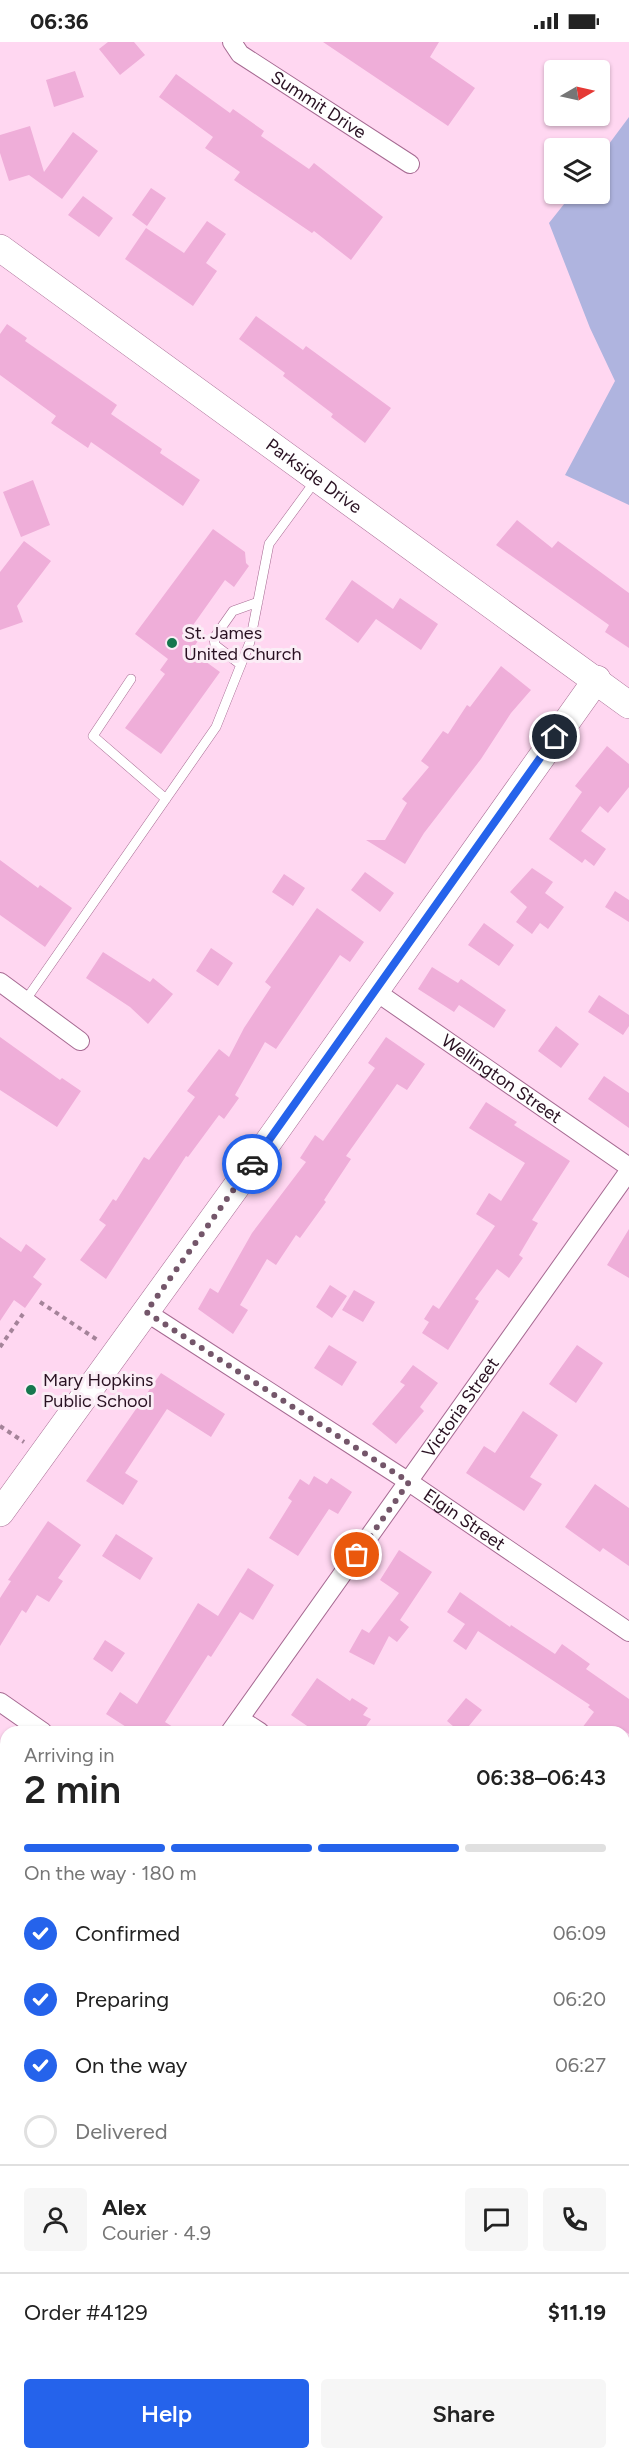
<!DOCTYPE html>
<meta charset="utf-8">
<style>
body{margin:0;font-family:Figtree,sans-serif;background:#f6f6f6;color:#222;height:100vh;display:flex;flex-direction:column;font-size:22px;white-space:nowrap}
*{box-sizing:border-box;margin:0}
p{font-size:20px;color:#767676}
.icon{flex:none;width:33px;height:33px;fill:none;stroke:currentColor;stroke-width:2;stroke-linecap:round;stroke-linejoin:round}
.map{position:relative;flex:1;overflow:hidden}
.sheet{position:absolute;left:0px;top:1684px;width:630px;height:734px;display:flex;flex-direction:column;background:#fff;border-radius:18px 18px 0 0;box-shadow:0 2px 4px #0004}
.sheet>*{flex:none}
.needle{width:39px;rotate:81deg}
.tools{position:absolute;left:544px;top:18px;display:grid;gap:12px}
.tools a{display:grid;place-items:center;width:66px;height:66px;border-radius:6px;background:#fff;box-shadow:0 2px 4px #0004;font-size:30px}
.pin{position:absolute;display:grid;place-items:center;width:51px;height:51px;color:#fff;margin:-26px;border:3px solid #fff;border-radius:50%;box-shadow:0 2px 6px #0007}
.courier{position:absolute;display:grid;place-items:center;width:60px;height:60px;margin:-30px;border:4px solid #2563eb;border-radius:50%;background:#fff;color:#222;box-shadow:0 2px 8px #0007}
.headline em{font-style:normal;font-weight:600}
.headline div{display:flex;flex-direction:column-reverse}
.headline{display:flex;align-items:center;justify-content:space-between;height:102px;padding:0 24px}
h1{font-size:39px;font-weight:600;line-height:45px}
.bar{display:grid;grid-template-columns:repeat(4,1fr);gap:9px 6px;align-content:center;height:72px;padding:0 24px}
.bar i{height:8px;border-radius:4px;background:#e0e0e0}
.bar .active{background:#2563eb}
.bar p{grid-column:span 4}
.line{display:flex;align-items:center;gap:15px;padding:0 24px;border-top:2px solid #e0e0e0}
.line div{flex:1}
.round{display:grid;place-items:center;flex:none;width:63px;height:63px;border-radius:6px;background:#f6f6f6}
ol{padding:0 24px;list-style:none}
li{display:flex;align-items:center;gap:18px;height:66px}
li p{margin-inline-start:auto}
li .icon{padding:6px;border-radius:50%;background:#2563eb;color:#fff;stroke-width:4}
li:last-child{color:#767676}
li i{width:33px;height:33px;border:3px solid #e0e0e0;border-radius:50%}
.button{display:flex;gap:12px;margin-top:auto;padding:12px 24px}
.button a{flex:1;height:69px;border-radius:6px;background:#2563eb;color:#fff;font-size:24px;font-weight:600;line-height:69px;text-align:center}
.button a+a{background:#f6f6f6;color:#222}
.status{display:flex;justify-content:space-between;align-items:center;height:42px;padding:0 30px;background:#fff;direction:ltr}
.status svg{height:16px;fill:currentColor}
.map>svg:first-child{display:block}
</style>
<div class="status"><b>06:36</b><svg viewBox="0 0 49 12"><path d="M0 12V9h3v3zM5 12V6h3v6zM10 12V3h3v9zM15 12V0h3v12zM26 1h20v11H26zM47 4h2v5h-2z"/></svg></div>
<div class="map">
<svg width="629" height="2417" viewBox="0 0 629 2417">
<rect width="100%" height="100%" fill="#ffd7f1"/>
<path fill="#afb4df" d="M 629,75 L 629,463 L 565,433 L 615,339 L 590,286 L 549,181 L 572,152 L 600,152 L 600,114 Z
M 624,2143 L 629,2146 L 629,2382 L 624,2384 Z
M 102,2412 L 531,2412 L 515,2417 L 99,2417 Z"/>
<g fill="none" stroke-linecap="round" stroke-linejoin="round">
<path stroke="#62c0db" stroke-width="6" d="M 624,2335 L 629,2324
M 348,2417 L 362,2412"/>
</g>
<path fill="#efaed9" d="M 108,0 L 134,0 L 145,13 L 120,33 L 99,7 Z
M 323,0 L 439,0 L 430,15 L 475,46 L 448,84 Z
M 75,29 L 84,55 L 54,65 L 46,38 Z
M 176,32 L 230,71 L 233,67 L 264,89 L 261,94 L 309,127 L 314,121 L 383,175 L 351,218 L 314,189 L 312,191 L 234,138 L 240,130 L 205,106 L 213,95 L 159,55 Z
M 30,84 L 44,130 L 73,90 L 98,109 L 62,157 L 29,133 L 9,139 L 0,111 L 0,93 Z
M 151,146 L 166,156 L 147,184 L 132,173 Z
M 83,154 L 113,176 L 99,195 L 68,173 Z
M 207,179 L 226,192 L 206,221 L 217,229 L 193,264 L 125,217 L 146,186 L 184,211 Z
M 256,274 L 303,308 L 306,304 L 391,366 L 365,401 L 331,375 L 333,372 L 283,334 L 285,331 L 239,297 Z
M 7,282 L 27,296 L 25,299 L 117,363 L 111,372 L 162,407 L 160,411 L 200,438 L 183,464 L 91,400 L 88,406 L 51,381 L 56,374 L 0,333 L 0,292 Z
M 33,438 L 50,483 L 21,495 L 3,450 Z
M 517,478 L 552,506 L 558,499 L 629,551 L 629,606 L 605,590 L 609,583 L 496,503 Z
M 213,487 L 245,510 L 246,521 L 249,524 L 234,545 L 225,538 L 191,586 L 202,593 L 191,609 L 220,630 L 161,712 L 125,686 L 165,632 L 160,628 L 168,617 L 135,592 Z
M 24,499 L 51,519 L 17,564 L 23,580 L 0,588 L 0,530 Z
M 352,538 L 393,567 L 400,556 L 438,582 L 421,608 L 376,577 L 358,601 L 325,577 Z
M 501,624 L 531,648 L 511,671 L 481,717 L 424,791 L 405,822 L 366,798 L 385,798 L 407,761 L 402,757 L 429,725 L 421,719 L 443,689 L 448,692 L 467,663 L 470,665 Z
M 607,704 L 629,722 L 629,745 L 608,771 L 600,764 L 581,789 L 606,807 L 594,824 L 585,817 L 582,821 L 549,797 L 582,750 L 575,744 Z
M 0,818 L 38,846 L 40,843 L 72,866 L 45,905 L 0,873 Z
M 532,826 L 553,840 L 545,851 L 564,865 L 548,887 L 540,881 L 532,892 L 516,880 L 527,865 L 510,850 Z
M 365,830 L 394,851 L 380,870 L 351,848 Z
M 284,832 L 305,846 L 293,864 L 272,850 Z
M 615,849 L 629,858 L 629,880 L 605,865 Z
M 317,866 L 364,900 L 350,920 L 340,913 L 276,1007 L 265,1000 L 235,1053 L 239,1056 L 224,1077 L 219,1073 L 188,1115 L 186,1114 L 106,1237 L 80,1218 L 106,1183 L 99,1178 L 113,1157 L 116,1159 L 144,1115 L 149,1118 L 195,1055 L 187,1049 L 219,1007 L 229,1015 L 244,986 L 271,945 L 265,940 Z
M 484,881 L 514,903 L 499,924 L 468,903 Z
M 211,906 L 233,921 L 218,944 L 196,929 Z
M 103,910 L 150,940 L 153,936 L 173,952 L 148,982 L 130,965 L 86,936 Z
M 432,925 L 458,941 L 461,937 L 506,968 L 494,986 L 459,963 L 454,970 L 418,947 Z
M 599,953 L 629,973 L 629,984 L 623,993 L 588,970 Z
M 556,984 L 579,1002 L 561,1026 L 538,1009 Z
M 0,995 L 60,1038 L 62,1036 L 81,1049 L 57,1085 L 0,1048 Z
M 386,995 L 425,1022 L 407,1048 L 397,1042 L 346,1114 L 351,1117 L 324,1158 L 326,1160 L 300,1196 L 296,1193 L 276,1223 L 267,1217 L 240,1263 L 248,1268 L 233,1292 L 198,1267 L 210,1246 L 218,1251 L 252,1191 L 306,1120 L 300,1116 L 315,1093 L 323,1099 L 375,1026 L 368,1021 Z
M 604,1034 L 629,1051 L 629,1086 L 588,1057 Z
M 486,1060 L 517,1080 L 514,1083 L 570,1119 L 532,1178 L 538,1181 L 519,1213 L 523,1216 L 509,1236 L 497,1227 L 475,1257 L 479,1259 L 448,1308 L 422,1291 L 429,1280 L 424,1277 L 433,1263 L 439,1267 L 495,1184 L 476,1172 L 489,1151 L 501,1159 L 525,1121 L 469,1086 Z
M 629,1187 L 629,1236 L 607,1223 Z
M 0,1195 L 21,1210 L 26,1202 L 46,1217 L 33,1235 L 42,1242 L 25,1266 L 14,1258 L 0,1279 Z
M 330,1243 L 347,1254 L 332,1276 L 316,1265 Z
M 354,1248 L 375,1260 L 363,1280 L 342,1268 Z
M 329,1303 L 357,1320 L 342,1344 L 314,1326 Z
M 577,1303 L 603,1321 L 576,1361 L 549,1342 Z
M 413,1323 L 438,1341 L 420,1365 L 424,1369 L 396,1402 L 372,1382 L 405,1343 L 400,1340 Z
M 161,1331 L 225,1372 L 211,1395 L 167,1367 L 125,1431 L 138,1439 L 123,1463 L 86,1439 Z
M 523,1369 L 558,1393 L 530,1435 L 542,1442 L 524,1469 L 466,1431 L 484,1404 L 495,1411 Z
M 314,1434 L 327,1442 L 331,1436 L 352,1450 L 338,1472 L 329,1467 L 298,1514 L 269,1496 L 292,1459 L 288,1456 L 300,1437 L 309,1443 Z
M 595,1442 L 629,1466 L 629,1524 L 603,1506 L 600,1510 L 565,1485 Z
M 48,1479 L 81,1503 L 58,1536 L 63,1539 L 49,1560 L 37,1553 L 26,1571 L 22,1568 L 0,1604 L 0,1556 L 11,1539 L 8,1538 Z
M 116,1492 L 153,1516 L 140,1538 L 102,1514 Z
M 399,1508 L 432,1530 L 400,1578 L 409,1585 L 397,1600 L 389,1594 L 374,1623 L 349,1610 L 362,1587 L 369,1591 L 399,1551 L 380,1538 Z
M 248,1526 L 274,1543 L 253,1578 L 240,1570 L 211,1615 L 208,1613 L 165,1680 L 181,1690 L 134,1690 L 106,1672 L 120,1650 L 137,1662 L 198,1561 L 218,1574 Z
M 460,1550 L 510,1585 L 511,1583 L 555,1612 L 562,1602 L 590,1622 L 586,1627 L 629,1657 L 629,1692 L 618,1685 L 614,1690 L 579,1690 L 594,1670 L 588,1665 L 590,1663 L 478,1589 L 466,1608 L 453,1599 L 465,1582 L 447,1570 Z
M 105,1598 L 125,1611 L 112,1630 L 93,1617 Z
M 317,1636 L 350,1659 L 352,1656 L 368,1666 L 363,1673 L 371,1677 L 362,1690 L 316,1690 L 291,1673 Z
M 466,1656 L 482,1668 L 464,1690 L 460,1690 L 447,1679 Z"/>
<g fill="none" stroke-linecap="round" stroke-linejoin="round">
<g stroke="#a66a92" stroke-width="10">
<path id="lane" d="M 241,623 L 215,603 L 214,596 L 233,569 L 258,560
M 131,637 L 93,694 L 166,757
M 25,959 L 216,685 L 250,600 L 269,502 L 316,438"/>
</g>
<g stroke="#a66a92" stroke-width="20">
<g id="street">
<path id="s1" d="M 232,0 L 240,12 L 410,122"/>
<path d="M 0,940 L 80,999"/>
<path id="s2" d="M 375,949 L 629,1125"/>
<path id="s3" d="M 146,1270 L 409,1440 L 629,1590"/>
<path d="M 0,1660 L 43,1690"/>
<path d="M 240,1677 L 260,1690"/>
<path id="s4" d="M 230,1690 L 629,1129"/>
<path d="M 624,1942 L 629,1946"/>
<path d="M 0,2011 L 6,2003"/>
<path d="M 0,2264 L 6,2268"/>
</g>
</g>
<g stroke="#a66a92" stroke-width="28">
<g id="secondary">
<path id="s5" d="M 0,206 L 629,663"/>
<path d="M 0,1471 L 244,1134 L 597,637"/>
</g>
</g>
<path stroke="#a48399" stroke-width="4" stroke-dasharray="4.5 4.5" stroke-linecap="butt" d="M 40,1260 L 99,1299
M 0,1305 L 23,1272
M 0,1384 L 24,1400
M 0,2366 L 6,2355"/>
<use href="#lane" stroke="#fff" stroke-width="9"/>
<use href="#street" stroke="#fff" stroke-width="18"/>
<use href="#secondary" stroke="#fff" stroke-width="27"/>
<g stroke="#563a4d" stroke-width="7">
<path id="rail" d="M 624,2392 L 629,2391
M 544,2417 L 560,2412"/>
</g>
<use href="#rail" stroke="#fbedf6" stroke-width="4.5" stroke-dasharray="14" stroke-linecap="butt"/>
</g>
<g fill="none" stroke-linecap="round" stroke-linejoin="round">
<path stroke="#74566a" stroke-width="6" stroke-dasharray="0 10.8" d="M 252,1122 L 146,1270 L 409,1440 L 357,1513"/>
<path stroke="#2563eb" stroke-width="8" d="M 252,1122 L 555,695"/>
</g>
<g fill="#16774e" stroke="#fbedf6" stroke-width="2">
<circle cx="172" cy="601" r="6"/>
<circle cx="31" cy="1348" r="6"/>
</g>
<g text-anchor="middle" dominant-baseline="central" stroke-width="6" stroke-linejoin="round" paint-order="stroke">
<g font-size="18" fill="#291122" stroke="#fbedf6">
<text stroke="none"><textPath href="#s1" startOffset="108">Summit Drive</textPath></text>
<text stroke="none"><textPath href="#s5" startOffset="388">Parkside Drive</textPath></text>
<text stroke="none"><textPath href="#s2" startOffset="154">Wellington Street</textPath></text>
<text stroke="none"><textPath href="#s4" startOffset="398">Victoria Street</textPath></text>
<text stroke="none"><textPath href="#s3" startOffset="380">Elgin Street</textPath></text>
</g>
<g font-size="18" fill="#291122" stroke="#fbedf6" text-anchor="start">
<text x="184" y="591">St. James<tspan x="184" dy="21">United Church</tspan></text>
<text x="43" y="1338">Mary Hopkins<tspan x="43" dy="21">Public School</tspan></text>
</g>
</g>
</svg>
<div class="tools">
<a><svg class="needle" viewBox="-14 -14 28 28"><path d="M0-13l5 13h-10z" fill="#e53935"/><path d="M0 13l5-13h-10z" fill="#767676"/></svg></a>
<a><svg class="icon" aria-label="layers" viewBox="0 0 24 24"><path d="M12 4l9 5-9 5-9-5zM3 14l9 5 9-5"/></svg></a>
</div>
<div class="pin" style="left:357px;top:1513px;background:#ea580c"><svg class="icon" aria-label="bag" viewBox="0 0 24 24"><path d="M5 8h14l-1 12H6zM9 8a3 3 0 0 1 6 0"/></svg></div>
<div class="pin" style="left:555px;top:695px;background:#1f2937"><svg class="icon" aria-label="home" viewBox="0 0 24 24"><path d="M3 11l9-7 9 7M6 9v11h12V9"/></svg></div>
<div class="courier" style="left:252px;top:1122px"><svg class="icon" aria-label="car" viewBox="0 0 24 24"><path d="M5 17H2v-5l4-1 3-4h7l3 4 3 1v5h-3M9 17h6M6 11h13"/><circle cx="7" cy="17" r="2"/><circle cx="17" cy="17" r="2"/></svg></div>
<section class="sheet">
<div class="headline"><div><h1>2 min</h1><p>Arriving in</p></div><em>06:38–06:43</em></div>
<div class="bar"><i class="active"></i><i class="active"></i><i class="active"></i><i></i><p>On the way · 180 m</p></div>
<ol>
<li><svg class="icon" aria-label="check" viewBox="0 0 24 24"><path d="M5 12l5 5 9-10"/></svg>Confirmed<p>06:09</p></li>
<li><svg class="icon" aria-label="check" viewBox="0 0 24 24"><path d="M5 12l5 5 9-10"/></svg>Preparing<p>06:20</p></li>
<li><svg class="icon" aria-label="check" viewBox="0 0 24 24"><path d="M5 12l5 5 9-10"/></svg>On the way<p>06:27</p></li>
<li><i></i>Delivered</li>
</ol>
<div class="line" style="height:108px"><a class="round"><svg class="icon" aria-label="person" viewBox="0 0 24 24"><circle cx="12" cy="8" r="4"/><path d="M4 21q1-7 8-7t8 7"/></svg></a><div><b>Alex</b><p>Courier · 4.9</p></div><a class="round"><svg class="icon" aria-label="chat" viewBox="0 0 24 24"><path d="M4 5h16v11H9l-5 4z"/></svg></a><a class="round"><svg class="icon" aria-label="phone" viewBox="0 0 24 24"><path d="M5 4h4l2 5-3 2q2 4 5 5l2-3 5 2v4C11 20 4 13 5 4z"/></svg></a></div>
<div class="line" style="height:78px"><div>Order #4129</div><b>$11.19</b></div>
<div class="button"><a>Help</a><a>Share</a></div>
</section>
</div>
